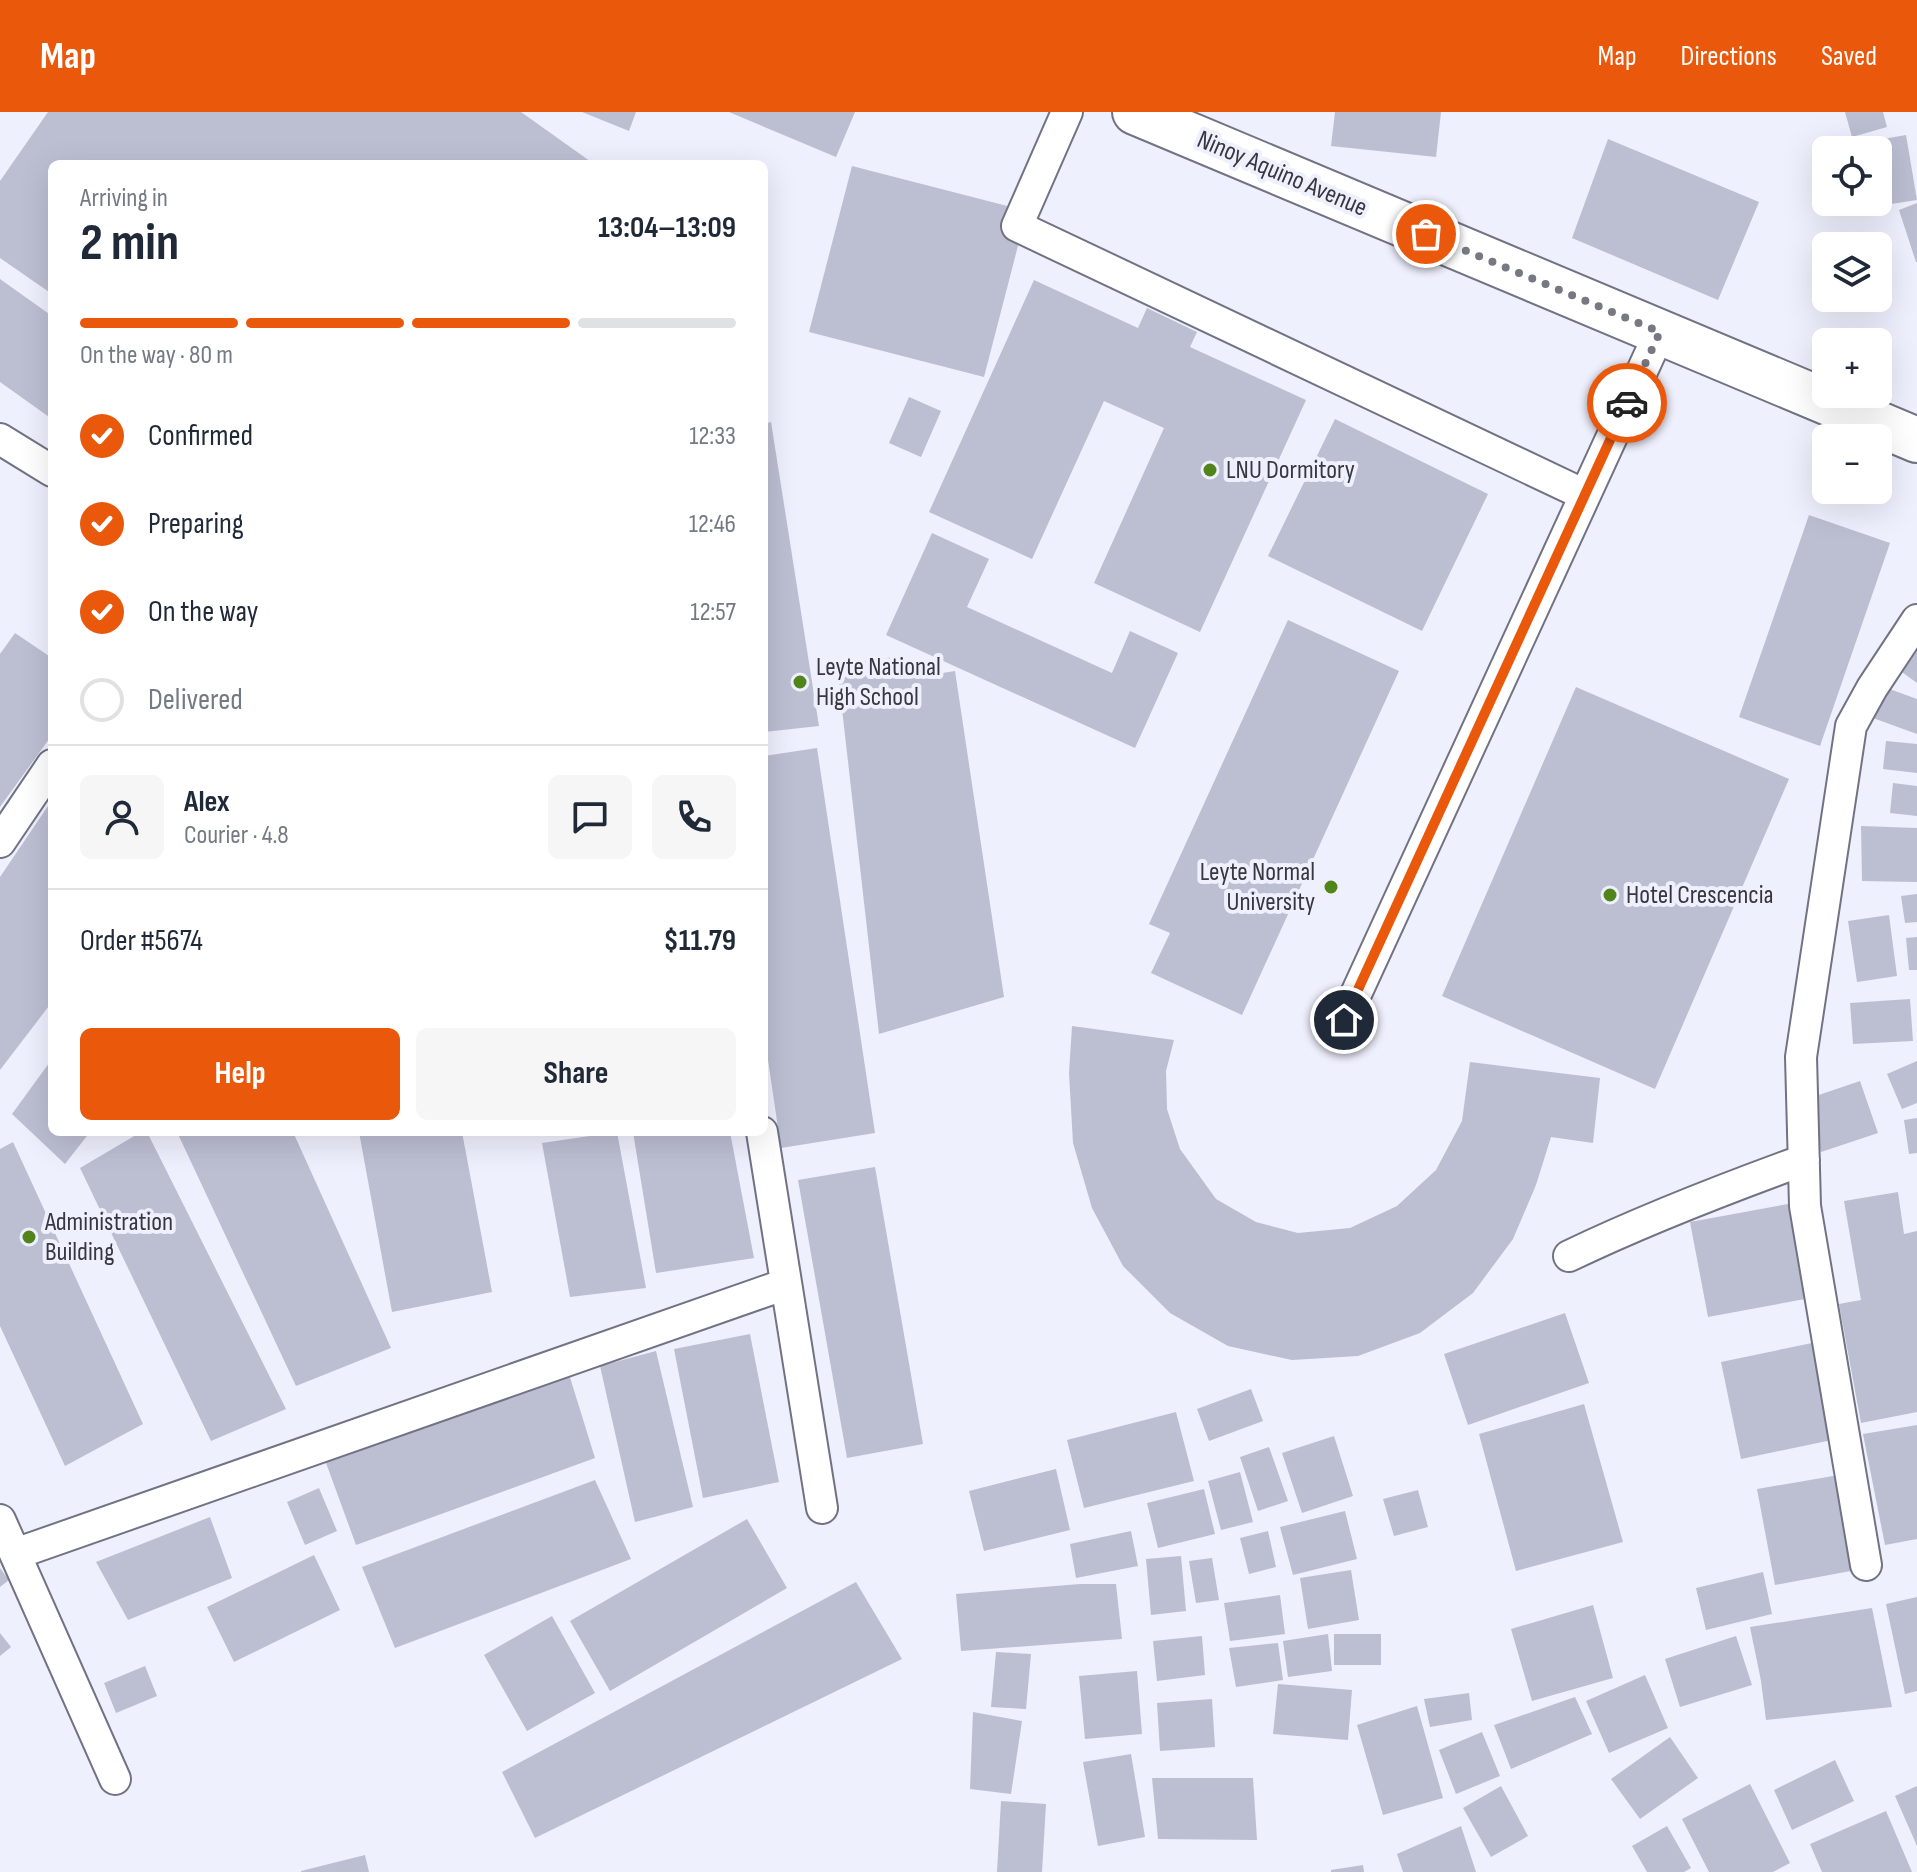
<!DOCTYPE html>
<meta charset="utf-8">
<style>
body{margin:0;font-family:"Sofia Sans Condensed",sans-serif;background:#f6f6f7;color:#1f2937;height:100vh;display:flex;flex-direction:column;font-size:30px;white-space:nowrap}
*{box-sizing:border-box;margin:0}
p{font-size:26px;color:#747a83}
.icon{flex:none;width:44px;height:44px;fill:none;stroke:currentColor;stroke-width:2;stroke-linecap:round;stroke-linejoin:round}
.map{position:relative;flex:1;overflow:hidden}
.panel{position:absolute;left:48px;top:48px;width:720px;height:976px;display:flex;flex-direction:column;background:#fff;border-radius:12px;box-shadow:0 8px 32px #0002}
.panel>*{flex:none}
.tools{position:absolute;left:1812px;top:24px;display:grid;gap:16px}
.tools a{display:grid;place-items:center;width:80px;height:80px;border-radius:12px;background:#fff;box-shadow:0 8px 32px #0002;font-size:40px}
.pin{position:absolute;display:grid;place-items:center;width:68px;height:68px;color:#fff;margin:-34px;border:4px solid #fff;border-radius:50%;box-shadow:0 2px 8px #0007}
.courier{position:absolute;display:grid;place-items:center;width:80px;height:80px;margin:-40px;border:6px solid #ea580c;border-radius:50%;background:#fff;color:#222;box-shadow:0 2px 10px #0007}
.summary em{font-style:normal;font-weight:700}
.summary div{display:flex;flex-direction:column-reverse}
.summary{display:flex;align-items:center;justify-content:space-between;height:136px;padding:0 32px}
h1{font-size:52px;font-weight:700;line-height:60px}
.bar{display:grid;grid-template-columns:repeat(4,1fr);gap:12px 8px;align-content:center;height:96px;padding:0 32px}
.bar i{height:10px;border-radius:6px;background:#e0e1e3}
.bar .active{background:#ea580c}
.bar p{grid-column:span 4}
.line{display:flex;align-items:center;gap:20px;padding:0 32px;border-top:2px solid #e0e1e3}
.line div{flex:1}
.round{display:grid;place-items:center;flex:none;width:84px;height:84px;border-radius:12px;background:#f6f6f7}
ol{padding:0 32px;list-style:none}
li{display:flex;align-items:center;gap:24px;height:88px}
li p{margin-inline-start:auto}
li .icon{padding:8px;border-radius:50%;background:#ea580c;color:#fff;stroke-width:4}
li:last-child{color:#747a83}
li i{width:44px;height:44px;border:4px solid #e0e1e3;border-radius:50%}
.cta{display:flex;gap:16px;margin-top:auto;padding:16px 32px}
.cta a{flex:1;height:92px;border-radius:12px;background:#ea580c;color:#fff;font-size:32px;font-weight:700;line-height:92px;text-align:center}
.cta a+a{background:#f6f6f7;color:#1f2937}
header{display:flex;align-items:center;gap:48px;box-sizing:border-box;height:112px;padding:0 40px;background:#ea580c;color:#fff}
header strong{font-size:38px}
nav{display:flex;gap:44px;margin-inline-start:auto;font-size:28px}
.map>svg:first-child{display:block}
</style>
<header>
<strong>Map</strong>
<nav><a>Map</a><a>Directions</a><a>Saved</a></nav>
</header>
<div class="map">
<svg width="1917" height="1760" viewBox="0 0 1917 1760">
<rect width="100%" height="100%" fill="#eff0fd"/>
<path fill="#bcbed2" d="M 48,0 L 521,0 L 594,52 L 52,52 L 52,182 L 0,146 L 0,69 Z
M 582,0 L 636,0 L 629,19 Z
M 729,0 L 855,0 L 836,45 Z
M 1335,0 L 1441,0 L 1436,45 L 1331,34 Z
M 1845,0 L 1883,0 L 1887,15 L 1852,25 Z
M 1906,23 L 1917,88 L 1859,97 L 1858,90 L 1878,90 L 1878,38 L 1849,38 L 1849,33 Z
M 1608,27 L 1759,90 L 1718,188 L 1572,126 Z
M 852,54 L 1027,99 L 984,265 L 809,220 Z
M 1917,91 L 1917,150 L 1916,150 L 1899,98 Z
M 0,167 L 52,204 L 52,307 L 0,270 Z
M 1034,168 L 1138,216 L 1147,196 L 1197,220 L 1190,235 L 1306,288 L 1200,520 L 1094,471 L 1164,316 L 1104,289 L 1032,447 L 929,400 Z
M 909,285 L 941,299 L 921,345 L 889,331 Z
M 1335,307 L 1488,382 L 1422,519 L 1268,444 Z
M 771,310 L 819,614 L 764,620 L 764,312 Z
M 1809,403 L 1890,431 L 1820,634 L 1739,605 Z
M 932,421 L 989,447 L 967,495 L 1112,561 L 1130,519 L 1178,541 L 1135,636 L 886,523 Z
M 1288,508 L 1399,559 L 1242,903 L 1151,861 L 1170,821 L 1149,812 Z
M 15,521 L 52,546 L 52,623 L 0,695 L 0,542 Z
M 1917,525 L 1917,571 L 1895,555 Z
M 894,545 L 905,567 L 955,559 L 1004,885 L 879,922 L 837,553 Z
M 1576,575 L 1789,667 L 1655,977 L 1442,884 Z
M 1884,575 L 1917,587 L 1917,622 L 1873,606 Z
M 1886,629 L 1917,632 L 1917,661 L 1883,657 Z
M 817,636 L 875,1021 L 781,1036 L 764,921 L 764,644 Z
M 1893,671 L 1917,674 L 1917,704 L 1890,701 Z
M 52,688 L 52,890 L 0,958 L 0,765 Z
M 1861,714 L 1917,716 L 1917,770 L 1862,769 Z
M 1917,782 L 1917,810 L 1905,811 L 1901,784 Z
M 1889,803 L 1897,864 L 1857,870 L 1848,809 Z
M 1917,825 L 1917,858 L 1909,858 L 1906,826 Z
M 1910,887 L 1913,929 L 1853,932 L 1850,891 Z
M 1072,914 L 1174,928 L 1166,959 L 1167,997 L 1180,1037 L 1216,1087 L 1256,1110 L 1298,1121 L 1350,1116 L 1397,1094 L 1436,1058 L 1462,1009 L 1470,950 L 1600,966 L 1593,1031 L 1551,1025 L 1536,1073 L 1513,1127 L 1473,1181 L 1420,1221 L 1358,1244 L 1292,1248 L 1228,1234 L 1170,1201 L 1123,1154 L 1092,1096 L 1073,1031 L 1069,961 Z
M 52,947 L 52,1020 L 90,1020 L 65,1052 L 12,1002 Z
M 1917,949 L 1917,991 L 1902,997 L 1887,962 Z
M 1860,969 L 1878,1021 L 1821,1040 L 1804,988 Z
M 1917,1006 L 1917,1041 L 1909,1042 L 1904,1008 Z
M 141,1020 L 147,1020 L 286,1297 L 211,1329 L 80,1056 Z
M 177,1020 L 293,1020 L 391,1236 L 296,1274 Z
M 359,1020 L 462,1020 L 492,1180 L 392,1200 Z
M 617,1020 L 646,1176 L 570,1185 L 542,1031 Z
M 633,1020 L 730,1020 L 754,1146 L 656,1161 Z
M 13,1030 L 143,1312 L 65,1354 L 0,1214 L 0,1037 Z
M 875,1055 L 923,1332 L 847,1346 L 798,1068 Z
M 1898,1080 L 1904,1122 L 1917,1119 L 1917,1300 L 1861,1311 L 1839,1192 L 1861,1188 L 1844,1089 Z
M 1788,1092 L 1805,1187 L 1708,1205 L 1690,1110 Z
M 1565,1201 L 1589,1271 L 1468,1313 L 1444,1242 Z
M 750,1222 L 779,1370 L 703,1386 L 674,1237 Z
M 1812,1231 L 1832,1328 L 1741,1347 L 1721,1250 Z
M 656,1239 L 693,1395 L 635,1410 L 600,1254 Z
M 568,1259 L 595,1346 L 356,1433 L 322,1340 Z
M 1251,1277 L 1263,1309 L 1209,1329 L 1197,1297 Z
M 1584,1292 L 1623,1430 L 1516,1459 L 1479,1322 Z
M 1176,1300 L 1194,1369 L 1084,1396 L 1067,1328 Z
M 1917,1313 L 1917,1427 L 1885,1433 L 1863,1322 Z
M 1334,1324 L 1353,1384 L 1302,1401 L 1282,1341 Z
M 1269,1335 L 1288,1389 L 1258,1399 L 1240,1345 Z
M 1056,1357 L 1070,1418 L 984,1439 L 969,1379 Z
M 1240,1360 L 1253,1410 L 1221,1418 L 1208,1369 Z
M 1839,1363 L 1856,1458 L 1775,1473 L 1757,1377 Z
M 595,1368 L 631,1447 L 395,1536 L 362,1455 Z
M 319,1376 L 337,1419 L 305,1433 L 287,1390 Z
M 1204,1377 L 1215,1422 L 1158,1436 L 1147,1391 Z
M 1418,1378 L 1428,1415 L 1394,1424 L 1383,1387 Z
M 1345,1399 L 1357,1447 L 1293,1463 L 1280,1415 Z
M 210,1405 L 232,1466 L 128,1508 L 96,1450 Z
M 747,1407 L 787,1476 L 610,1579 L 570,1509 Z
M 1131,1419 L 1138,1454 L 1076,1466 L 1070,1432 Z
M 1268,1419 L 1276,1455 L 1249,1462 L 1240,1426 Z
M 314,1443 L 340,1498 L 234,1550 L 207,1495 Z
M 1181,1444 L 1186,1499 L 1151,1503 L 1146,1447 Z
M 1212,1446 L 1219,1488 L 1196,1491 L 1189,1449 Z
M 0,1456 L 9,1468 L 0,1475 Z
M 1351,1458 L 1359,1508 L 1308,1517 L 1300,1466 Z
M 1763,1460 L 1772,1502 L 1706,1518 L 1696,1476 Z
M 856,1470 L 902,1547 L 535,1726 L 502,1660 Z
M 1080,1472 L 1116,1472 L 1122,1527 L 961,1539 L 956,1482 Z
M 1280,1483 L 1285,1522 L 1230,1529 L 1224,1491 Z
M 1917,1485 L 1917,1579 L 1905,1582 L 1886,1492 Z
M 1593,1493 L 1613,1566 L 1532,1589 L 1511,1517 Z
M 1872,1496 L 1892,1595 L 1766,1608 L 1761,1569 L 1750,1515 Z
M 552,1504 L 595,1581 L 527,1619 L 484,1543 Z
M 0,1521 L 11,1535 L 0,1544 Z
M 1328,1522 L 1332,1559 L 1288,1565 L 1283,1529 Z
M 1334,1522 L 1381,1522 L 1381,1553 L 1334,1553 Z
M 1202,1524 L 1205,1563 L 1157,1569 L 1153,1529 Z
M 1736,1524 L 1752,1573 L 1680,1595 L 1665,1547 Z
M 1278,1531 L 1283,1568 L 1236,1575 L 1229,1536 Z
M 996,1540 L 1031,1542 L 1026,1597 L 991,1595 Z
M 145,1554 L 157,1584 L 116,1601 L 104,1571 Z
M 1137,1559 L 1142,1622 L 1085,1627 L 1079,1564 Z
M 1645,1563 L 1668,1616 L 1609,1641 L 1586,1589 Z
M 1278,1572 L 1352,1578 L 1348,1628 L 1273,1622 Z
M 1469,1581 L 1472,1608 L 1430,1615 L 1424,1587 Z
M 1575,1585 L 1592,1622 L 1511,1657 L 1494,1613 Z
M 1212,1587 L 1215,1635 L 1160,1639 L 1157,1591 Z
M 1417,1594 L 1443,1686 L 1383,1703 L 1357,1613 Z
M 973,1600 L 1022,1609 L 1011,1682 L 970,1677 Z
M 1482,1620 L 1500,1664 L 1456,1682 L 1439,1638 Z
M 1670,1625 L 1698,1666 L 1640,1707 L 1611,1667 Z
M 1131,1642 L 1145,1725 L 1098,1734 L 1083,1650 Z
M 1835,1648 L 1854,1689 L 1792,1718 L 1774,1678 Z
M 1152,1666 L 1253,1666 L 1257,1728 L 1158,1727 Z
M 1750,1672 L 1790,1751 L 1773,1760 L 1709,1760 L 1682,1707 Z
M 1501,1674 L 1528,1724 L 1491,1745 L 1463,1696 Z
M 1917,1674 L 1917,1734 L 1895,1684 Z
M 1001,1689 L 1046,1692 L 1042,1760 L 997,1760 Z
M 1886,1699 L 1912,1760 L 1822,1760 L 1810,1732 Z
M 1461,1714 L 1476,1760 L 1403,1760 L 1397,1742 Z
M 1667,1714 L 1691,1756 L 1684,1760 L 1647,1760 L 1632,1734 Z
M 365,1743 L 369,1760 L 301,1760 L 301,1759 Z
M 1363,1753 L 1364,1760 L 1331,1760 L 1331,1758 Z"/>
<g fill="none" stroke-linecap="round" stroke-linejoin="round">
<g stroke="#717284" stroke-width="34">
<path id="service" d="M 1067,0 L 1017,114 L 1585,383
M 0,327 L 52,359
M 0,730 L 52,653
M 1344,908 L 1660,220
M 762,1020 L 822,1396
M 1569,1144 C 1646,1107 1724,1077 1804,1048
M 0,1408 L 115,1667
M 15,1442 L 786,1172
M 1866,1453 L 1805,1094 L 1801,945 L 1851,614 L 1872,576 L 1917,508"/>
</g>
<g stroke="#717284" stroke-width="48">
<path id="secondary" d="M 1135,0 L 1917,328"/>
</g>
<use href="#service" stroke="#fff" stroke-width="30"/>
<use href="#secondary" stroke="#fff" stroke-width="44"/>
</g>
<g fill="none" stroke-linecap="round" stroke-linejoin="round">
<path stroke="#777882" stroke-width="8" stroke-dasharray="0 14.4" d="M 1426,122 L 1660,220 L 1627,291"/>
<path stroke="#ea580c" stroke-width="10" d="M 1344,908 L 1627,291"/>
</g>
<g fill="#51841a" stroke="#eff0fd" stroke-width="3">
<circle cx="1210" cy="358" r="8"/>
<circle cx="800" cy="570" r="8"/>
<circle cx="1331" cy="775" r="8"/>
<circle cx="1610" cy="783" r="8"/>
<circle cx="29" cy="1125" r="8"/>
</g>
<g text-anchor="middle" dominant-baseline="central" stroke-width="8" stroke-linejoin="round" paint-order="stroke">
<g font-size="26" fill="#37373f" stroke="#eff0fd">
<text transform="translate(1282 62) rotate(23)">Ninoy Aquino Avenue</text>
</g>
<g font-size="26" fill="#37373f" stroke="#eff0fd" text-anchor="start">
<text x="1226" y="358">LNU Dormitory</text>
<text x="816" y="555">Leyte National<tspan x="816" dy="30">High School</tspan></text>
<text x="1315" y="760" text-anchor="end">Leyte Normal<tspan x="1315" dy="30">University</tspan></text>
<text x="1626" y="783">Hotel Crescencia</text>
<text x="45" y="1110">Administration<tspan x="45" dy="30">Building</tspan></text>
</g>
</g>
</svg>
<div class="tools">
<a><svg class="icon" aria-label="locate" viewBox="0 0 24 24"><circle cx="12" cy="12" r="6"/><path d="M12 2v4M12 18v4M2 12h4M18 12h4"/></svg></a>
<a><svg class="icon" aria-label="layers" viewBox="0 0 24 24"><path d="M12 4l9 5-9 5-9-5zM3 14l9 5 9-5"/></svg></a>
<a>+</a>
<a>−</a>
</div>
<div class="pin" style="left:1426px;top:122px;background:#ea580c"><svg class="icon" aria-label="bag" viewBox="0 0 24 24"><path d="M5 8h14l-1 12H6zM9 8a3 3 0 0 1 6 0"/></svg></div>
<div class="pin" style="left:1344px;top:908px;background:#1f2937"><svg class="icon" aria-label="home" viewBox="0 0 24 24"><path d="M3 11l9-7 9 7M6 9v11h12V9"/></svg></div>
<div class="courier" style="left:1627px;top:291px"><svg class="icon" aria-label="car" viewBox="0 0 24 24"><path d="M5 17H2v-5l4-1 3-4h7l3 4 3 1v5h-3M9 17h6M6 11h13"/><circle cx="7" cy="17" r="2"/><circle cx="17" cy="17" r="2"/></svg></div>
<section class="panel">
<div class="summary"><div><h1>2 min</h1><p>Arriving in</p></div><em>13:04–13:09</em></div>
<div class="bar"><i class="active"></i><i class="active"></i><i class="active"></i><i></i><p>On the way · 80 m</p></div>
<ol>
<li><svg class="icon" aria-label="check" viewBox="0 0 24 24"><path d="M5 12l5 5 9-10"/></svg>Confirmed<p>12:33</p></li>
<li><svg class="icon" aria-label="check" viewBox="0 0 24 24"><path d="M5 12l5 5 9-10"/></svg>Preparing<p>12:46</p></li>
<li><svg class="icon" aria-label="check" viewBox="0 0 24 24"><path d="M5 12l5 5 9-10"/></svg>On the way<p>12:57</p></li>
<li><i></i>Delivered</li>
</ol>
<div class="line" style="height:144px"><a class="round"><svg class="icon" aria-label="person" viewBox="0 0 24 24"><circle cx="12" cy="8" r="4"/><path d="M4 21q1-7 8-7t8 7"/></svg></a><div><b>Alex</b><p>Courier · 4.8</p></div><a class="round"><svg class="icon" aria-label="chat" viewBox="0 0 24 24"><path d="M4 5h16v11H9l-5 4z"/></svg></a><a class="round"><svg class="icon" aria-label="phone" viewBox="0 0 24 24"><path d="M5 4h4l2 5-3 2q2 4 5 5l2-3 5 2v4C11 20 4 13 5 4z"/></svg></a></div>
<div class="line" style="height:104px"><div>Order #5674</div><b>$11.79</b></div>
<div class="cta"><a>Help</a><a>Share</a></div>
</section>
</div>
